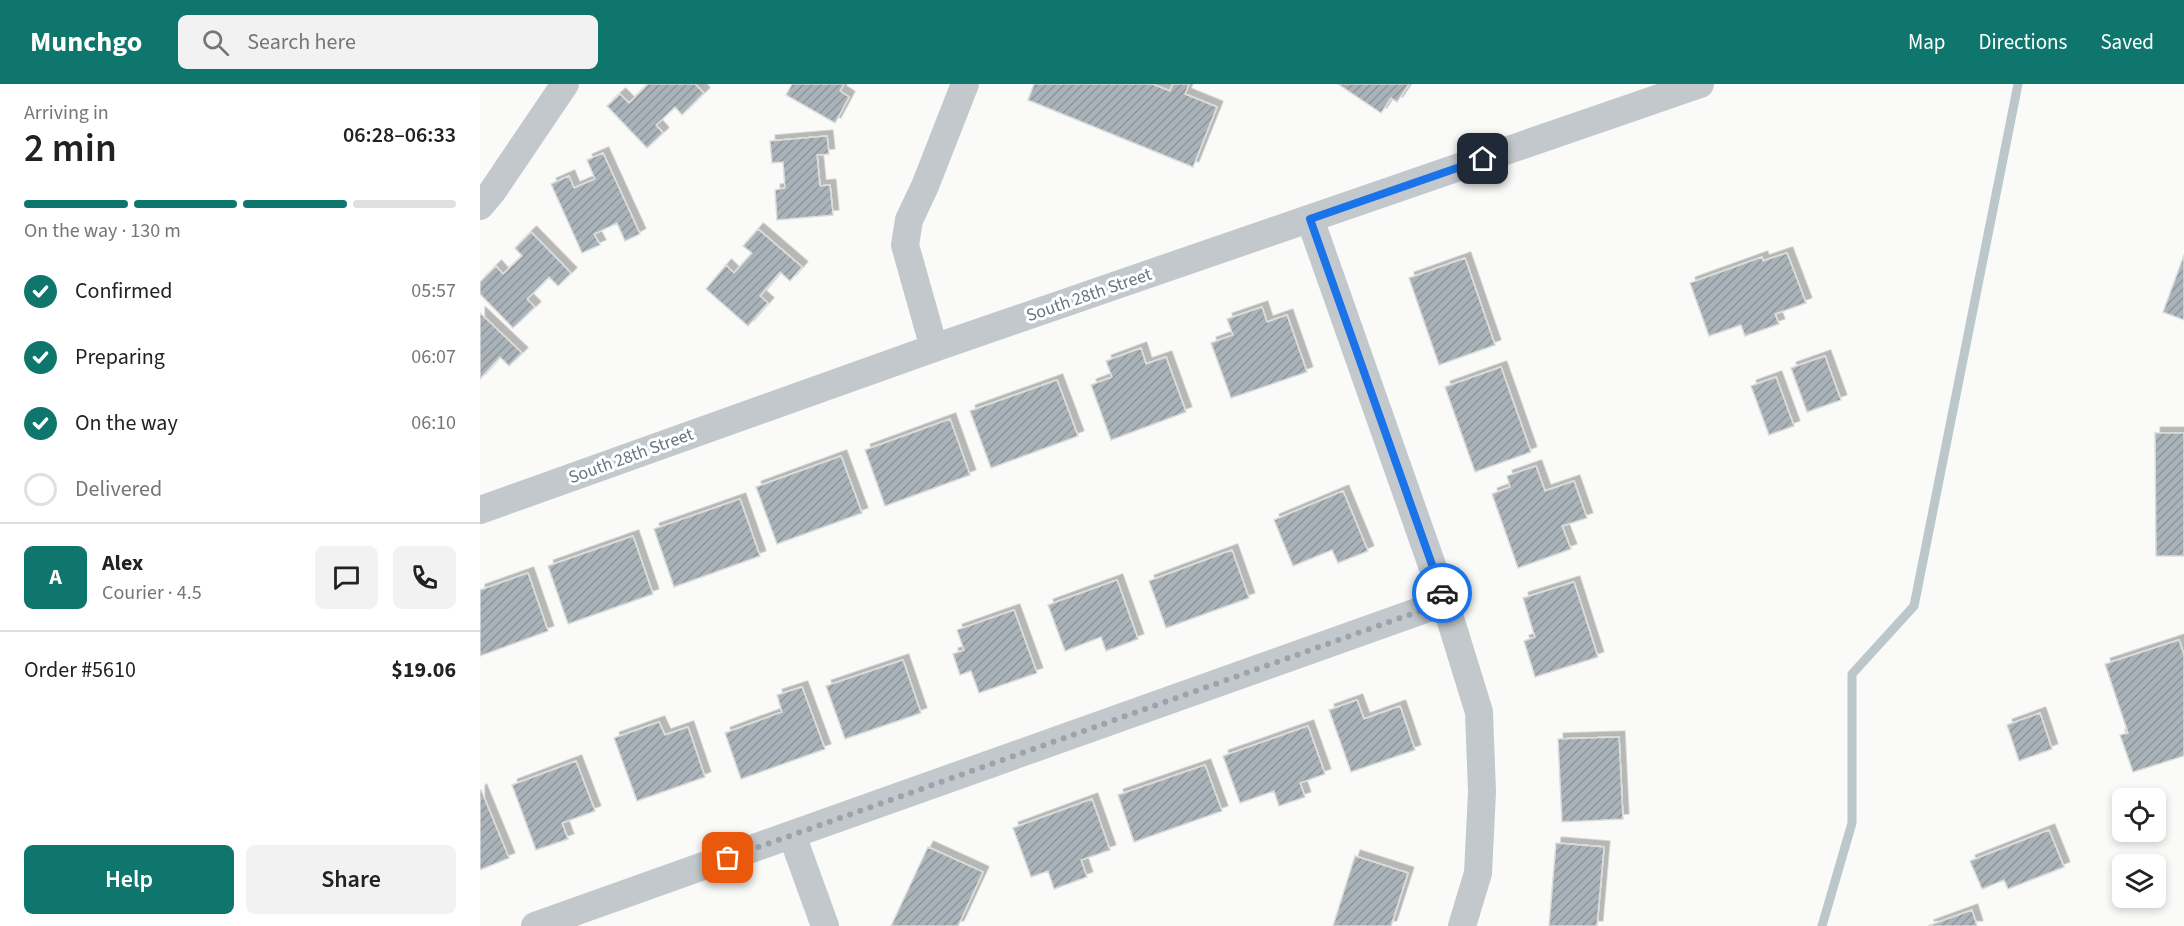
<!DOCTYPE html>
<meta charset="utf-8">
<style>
body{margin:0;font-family:"Source Sans 3",sans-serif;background:#f2f2f2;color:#222;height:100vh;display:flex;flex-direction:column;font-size:22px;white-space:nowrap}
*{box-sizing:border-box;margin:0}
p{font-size:20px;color:#767676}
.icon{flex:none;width:33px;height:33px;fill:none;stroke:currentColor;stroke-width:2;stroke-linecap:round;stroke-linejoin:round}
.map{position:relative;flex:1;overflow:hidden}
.sheet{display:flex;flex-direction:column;background:#fff;width:480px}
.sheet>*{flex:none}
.controls{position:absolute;left:1632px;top:704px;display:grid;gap:12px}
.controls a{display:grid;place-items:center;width:54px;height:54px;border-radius:9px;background:#fff;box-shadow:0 3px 9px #0003;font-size:30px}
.pin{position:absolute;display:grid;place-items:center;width:51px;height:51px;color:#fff;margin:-26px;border-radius:12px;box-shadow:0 3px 9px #0006}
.courier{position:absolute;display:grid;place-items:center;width:60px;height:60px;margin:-30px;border:4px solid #1a73e8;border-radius:50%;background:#fff;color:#222;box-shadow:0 2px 8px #0007}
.head em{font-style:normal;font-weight:600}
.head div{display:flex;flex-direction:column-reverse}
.head{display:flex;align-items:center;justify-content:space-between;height:102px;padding:0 24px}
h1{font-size:39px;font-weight:600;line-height:45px}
.bar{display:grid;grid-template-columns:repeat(4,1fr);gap:9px 6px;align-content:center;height:72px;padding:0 24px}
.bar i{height:8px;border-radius:4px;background:#e0e0e0}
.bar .active{background:#0f766e}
.bar p{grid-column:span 4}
.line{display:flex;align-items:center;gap:15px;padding:0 24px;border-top:2px solid #e0e0e0}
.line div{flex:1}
.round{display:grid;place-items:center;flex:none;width:63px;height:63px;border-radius:9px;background:#f2f2f2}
ol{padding:0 24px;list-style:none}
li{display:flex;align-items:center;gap:18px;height:66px}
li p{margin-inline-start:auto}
li .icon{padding:6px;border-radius:50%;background:#0f766e;color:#fff;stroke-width:4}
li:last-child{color:#767676}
li i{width:33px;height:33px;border:3px solid #e0e0e0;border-radius:50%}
.cta{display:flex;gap:12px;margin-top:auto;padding:12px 24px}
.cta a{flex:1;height:69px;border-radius:9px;background:#0f766e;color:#fff;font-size:24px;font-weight:600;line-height:69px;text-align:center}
.cta a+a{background:#f2f2f2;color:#222}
header{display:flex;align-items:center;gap:36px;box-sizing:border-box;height:84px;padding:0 30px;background:#0f766e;color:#fff}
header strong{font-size:28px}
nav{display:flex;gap:33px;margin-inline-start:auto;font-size:21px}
.search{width:420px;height:54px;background:#f2f2f2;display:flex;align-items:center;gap:15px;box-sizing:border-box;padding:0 21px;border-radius:9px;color:#767676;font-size:22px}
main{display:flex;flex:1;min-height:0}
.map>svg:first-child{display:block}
</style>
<header>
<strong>Munchgo</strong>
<div class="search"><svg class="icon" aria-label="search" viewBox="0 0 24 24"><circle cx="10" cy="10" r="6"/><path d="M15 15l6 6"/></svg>Search here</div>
<nav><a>Map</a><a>Directions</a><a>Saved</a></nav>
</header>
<main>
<section class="sheet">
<div class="head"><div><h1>2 min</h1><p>Arriving in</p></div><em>06:28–06:33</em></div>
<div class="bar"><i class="active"></i><i class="active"></i><i class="active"></i><i></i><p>On the way · 130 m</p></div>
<ol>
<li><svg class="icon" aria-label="check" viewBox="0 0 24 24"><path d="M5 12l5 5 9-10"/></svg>Confirmed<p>05:57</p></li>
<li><svg class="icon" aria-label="check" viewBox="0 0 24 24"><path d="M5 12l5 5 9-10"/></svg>Preparing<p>06:07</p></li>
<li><svg class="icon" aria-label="check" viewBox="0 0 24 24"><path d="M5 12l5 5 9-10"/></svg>On the way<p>06:10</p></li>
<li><i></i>Delivered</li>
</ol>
<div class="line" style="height:108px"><b class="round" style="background:#0f766e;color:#fff">A</b><div><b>Alex</b><p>Courier · 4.5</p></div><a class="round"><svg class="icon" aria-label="chat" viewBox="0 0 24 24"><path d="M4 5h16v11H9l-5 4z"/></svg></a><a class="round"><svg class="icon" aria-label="phone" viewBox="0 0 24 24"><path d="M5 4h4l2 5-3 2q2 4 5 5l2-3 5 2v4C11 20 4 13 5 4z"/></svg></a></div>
<div class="line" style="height:78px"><div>Order #5610</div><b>$19.06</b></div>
<div class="cta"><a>Help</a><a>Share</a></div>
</section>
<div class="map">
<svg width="1704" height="842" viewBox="0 0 1704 842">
<defs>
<pattern id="building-hatch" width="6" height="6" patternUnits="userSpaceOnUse" patternTransform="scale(1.5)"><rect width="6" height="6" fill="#aab3b9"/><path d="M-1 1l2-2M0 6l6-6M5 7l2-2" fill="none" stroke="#8e969c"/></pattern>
<filter id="shadow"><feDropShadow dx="5.5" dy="-5.5" stdDeviation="0" flood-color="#0004"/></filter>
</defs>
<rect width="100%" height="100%" fill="#fafaf8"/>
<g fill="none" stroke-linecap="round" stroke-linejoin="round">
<path stroke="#bbc7cb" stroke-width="9" d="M 1342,842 L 1372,739 L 1372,590 L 1434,522 L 1538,0"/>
</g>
<path fill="url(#building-hatch)" stroke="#dcdcda" stroke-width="1.5" filter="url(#shadow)" d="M 168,0 L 215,0 L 224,9 L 202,31 L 195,23 L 176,41 L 183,49 L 167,64 L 127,22 L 140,10 L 149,19 Z
M 312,0 L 364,0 L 360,7 L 369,13 L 355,39 L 306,11 Z
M 554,0 L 672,0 L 690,7 L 693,0 L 709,0 L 705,10 L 737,23 L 713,83 L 548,16 Z
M 858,0 L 929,0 L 917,18 L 911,14 L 901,29 Z
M 347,52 L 349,70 L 337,71 L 340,102 L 350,101 L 353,131 L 297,136 L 295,106 L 305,104 L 303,78 L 292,79 L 290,57 Z
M 123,69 L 160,150 L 145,157 L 137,139 L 114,150 L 120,161 L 102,169 L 71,100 L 89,92 L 94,104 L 115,95 L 107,76 Z
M 278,145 L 322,183 L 310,197 L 300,188 L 280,212 L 288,219 L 268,242 L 226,205 L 246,181 L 254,189 L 272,169 L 263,162 Z
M 51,148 L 91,189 L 78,202 L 69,193 L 47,215 L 55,223 L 33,244 L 0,210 L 0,198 L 16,182 L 23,190 L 42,172 L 35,164 Z
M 1307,169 L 1326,219 L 1295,230 L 1299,240 L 1265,252 L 1261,241 L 1229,252 L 1210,199 L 1282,173 L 1283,177 Z
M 1704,171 L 1704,236 L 1683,228 Z
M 985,174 L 1015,261 L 959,281 L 929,194 Z
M 782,223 L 787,238 L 807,231 L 827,288 L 751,314 L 731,259 L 753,251 L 747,235 Z
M 0,229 L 42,269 L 29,282 L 20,273 L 0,295 Z
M 661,264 L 666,280 L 686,273 L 706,328 L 631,356 L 611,301 L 632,293 L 626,277 Z
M 1345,272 L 1361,316 L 1327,328 L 1311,284 Z
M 1021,283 L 1051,368 L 995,388 L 965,303 Z
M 1296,293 L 1314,342 L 1289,351 L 1271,302 Z
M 577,296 L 598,352 L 511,384 L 490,327 Z
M 470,335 L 490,391 L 405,422 L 385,366 Z
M 1675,349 L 1704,349 L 1704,472 L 1676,472 Z
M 361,372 L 382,429 L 297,460 L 276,403 Z
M 1056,382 L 1065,407 L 1094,397 L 1107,434 L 1082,442 L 1091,465 L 1038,484 L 1012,410 L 1030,403 L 1027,392 Z
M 863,407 L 888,467 L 858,479 L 852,466 L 813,482 L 794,436 Z
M 260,415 L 280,472 L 194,503 L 174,445 Z
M 153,452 L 173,510 L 88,540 L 68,482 Z
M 752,466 L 769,514 L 686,544 L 669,497 Z
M 48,489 L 68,547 L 0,572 L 0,506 Z
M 637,496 L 658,555 L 626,567 L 621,553 L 585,567 L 568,521 Z
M 1094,498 L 1118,573 L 1055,593 L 1044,557 L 1055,553 L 1043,514 Z
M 534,526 L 557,589 L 499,609 L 491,587 L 480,591 L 473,570 L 484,566 L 477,546 Z
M 1699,556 L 1704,571 L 1704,672 L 1653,688 L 1640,651 L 1648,649 L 1625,580 Z
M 423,576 L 441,629 L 365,655 L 346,602 Z
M 322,603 L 345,665 L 261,695 L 245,649 L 302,628 L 297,611 Z
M 877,616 L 884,635 L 920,622 L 935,666 L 871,688 L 849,626 Z
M 1560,629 L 1572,665 L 1539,677 L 1527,641 Z
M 179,638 L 185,651 L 208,643 L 225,693 L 157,717 L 134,654 Z
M 828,642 L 845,690 L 820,699 L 825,713 L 799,722 L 794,707 L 760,719 L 743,672 Z
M 1139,653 L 1143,735 L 1082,738 L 1078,655 Z
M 96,677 L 115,727 L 82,739 L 88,755 L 56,766 L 32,701 Z
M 725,681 L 742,727 L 654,758 L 638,711 Z
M 1,706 L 29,774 L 0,786 L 0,707 Z
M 612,715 L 630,766 L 601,776 L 607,793 L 574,805 L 568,787 L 551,793 L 533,744 Z
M 1569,746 L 1584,783 L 1528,805 L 1524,796 L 1502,805 L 1490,777 Z
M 1076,759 L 1124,763 L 1117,842 L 1069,842 Z
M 448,763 L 503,788 L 478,842 L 411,842 Z
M 875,772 L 928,789 L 911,842 L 853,842 Z
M 1492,826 L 1497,842 L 1448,842 Z"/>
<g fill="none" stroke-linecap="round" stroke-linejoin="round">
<path stroke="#c3c8cc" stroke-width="28" d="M 0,122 L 12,108 L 85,0
M 830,135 L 965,518 L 999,628 L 1002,708 L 998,789 L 982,842
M 454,264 L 425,161 L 429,136 L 445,102 L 485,0
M 0,426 L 454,264 L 1220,0
M 312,751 L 345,842
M 55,842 L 965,518"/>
</g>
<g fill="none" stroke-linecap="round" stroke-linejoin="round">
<path stroke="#99a4ac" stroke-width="6" stroke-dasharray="0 10.8" d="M 248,774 L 965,518 L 962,509"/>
<path stroke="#1a73e8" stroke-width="8" d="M 962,509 L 830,135 L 1003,75"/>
</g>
<g text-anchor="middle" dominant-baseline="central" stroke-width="6" stroke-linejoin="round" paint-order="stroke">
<g font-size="18" fill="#657683" stroke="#fff">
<text transform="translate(609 211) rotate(-19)">South 28th Street</text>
<text transform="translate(151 372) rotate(-20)">South 28th Street</text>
</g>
</g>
</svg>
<div class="controls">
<a><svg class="icon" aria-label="locate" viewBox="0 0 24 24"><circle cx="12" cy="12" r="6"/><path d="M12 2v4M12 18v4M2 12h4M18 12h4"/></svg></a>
<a><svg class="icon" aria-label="layers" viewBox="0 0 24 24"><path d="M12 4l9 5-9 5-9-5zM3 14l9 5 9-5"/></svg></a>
</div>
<div class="pin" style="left:248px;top:774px;background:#ea580c"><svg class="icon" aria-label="bag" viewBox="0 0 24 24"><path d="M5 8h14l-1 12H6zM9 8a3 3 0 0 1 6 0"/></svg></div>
<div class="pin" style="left:1003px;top:75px;background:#1f2937"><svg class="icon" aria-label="home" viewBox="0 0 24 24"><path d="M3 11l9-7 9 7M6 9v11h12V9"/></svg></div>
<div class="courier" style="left:962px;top:509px"><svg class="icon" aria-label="car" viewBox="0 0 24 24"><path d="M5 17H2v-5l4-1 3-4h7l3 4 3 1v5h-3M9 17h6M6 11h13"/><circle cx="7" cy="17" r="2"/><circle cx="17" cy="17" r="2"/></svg></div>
</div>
</main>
